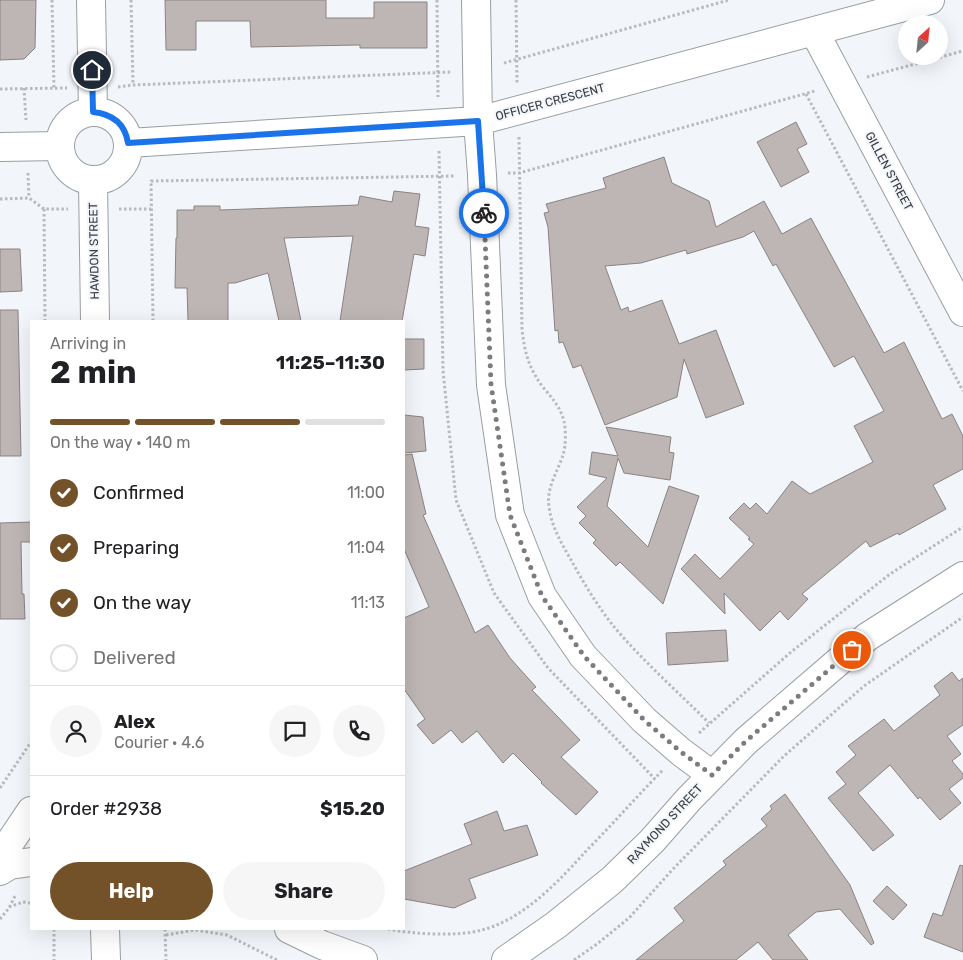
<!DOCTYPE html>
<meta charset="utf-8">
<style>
body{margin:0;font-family:Rubik,sans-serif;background:#f6f6f6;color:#202124;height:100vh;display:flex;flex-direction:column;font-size:19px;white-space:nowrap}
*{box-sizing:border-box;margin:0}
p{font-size:16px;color:#757577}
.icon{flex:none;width:28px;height:28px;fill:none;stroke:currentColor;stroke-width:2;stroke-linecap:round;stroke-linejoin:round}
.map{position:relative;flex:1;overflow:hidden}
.panel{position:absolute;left:30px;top:320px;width:375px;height:610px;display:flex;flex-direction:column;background:#fff;border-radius:0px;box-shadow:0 5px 20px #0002}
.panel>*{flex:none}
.needle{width:32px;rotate:27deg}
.controls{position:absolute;left:898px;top:15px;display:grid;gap:10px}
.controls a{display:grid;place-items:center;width:50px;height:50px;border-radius:50%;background:#fff;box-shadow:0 5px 20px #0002;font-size:25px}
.pin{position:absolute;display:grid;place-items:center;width:42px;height:42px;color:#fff;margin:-21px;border:2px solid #fff;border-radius:50%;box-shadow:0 1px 5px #0007}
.courier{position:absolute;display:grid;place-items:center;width:50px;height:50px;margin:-25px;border:4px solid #1a73e8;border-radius:50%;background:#fff;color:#222;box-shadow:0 1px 6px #0007}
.summary em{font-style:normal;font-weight:700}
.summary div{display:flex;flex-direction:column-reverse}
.summary{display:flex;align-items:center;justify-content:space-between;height:85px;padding:0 20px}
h1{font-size:32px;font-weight:700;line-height:38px}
.bar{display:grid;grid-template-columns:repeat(4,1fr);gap:8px 5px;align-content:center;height:60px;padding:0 20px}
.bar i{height:6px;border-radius:4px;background:#e0e0e0}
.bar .current{background:#735229}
.bar p{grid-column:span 4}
.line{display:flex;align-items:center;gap:12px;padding:0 20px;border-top:1px solid #e0e0e0}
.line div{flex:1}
.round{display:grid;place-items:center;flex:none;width:52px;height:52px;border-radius:26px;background:#f6f6f6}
ol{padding:0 20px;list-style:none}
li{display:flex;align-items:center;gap:15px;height:55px}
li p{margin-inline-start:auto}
li .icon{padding:5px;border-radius:50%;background:#735229;color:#fff;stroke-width:4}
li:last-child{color:#757577}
li i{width:28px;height:28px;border:2px solid #e0e0e0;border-radius:50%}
.action{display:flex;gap:10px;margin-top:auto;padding:10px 20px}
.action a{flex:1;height:58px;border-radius:30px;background:#735229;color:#fff;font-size:20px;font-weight:700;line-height:58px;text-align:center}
.action a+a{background:#f6f6f6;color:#202124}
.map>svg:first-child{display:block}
</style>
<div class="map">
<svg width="963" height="960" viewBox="0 0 963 960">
<rect width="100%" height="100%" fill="#f2f6fb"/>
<path fill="#bdb6b5" stroke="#898383" d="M 0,0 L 36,0 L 35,48 L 24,59 L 0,60 Z
M 165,0 L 326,0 L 326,18 L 374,18 L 374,2 L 427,2 L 427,48 L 360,48 L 360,45 L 251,47 L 250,21 L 196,21 L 196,50 L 166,50 Z
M 796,122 L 807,144 L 797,149 L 809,172 L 781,187 L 757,142 Z
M 664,157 L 672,183 L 709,201 L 716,227 L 764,201 L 782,234 L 811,218 L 884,353 L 904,342 L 942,419 L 952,414 L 963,436 L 963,469 L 933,485 L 946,509 L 899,535 L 898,533 L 870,547 L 866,541 L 802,594 L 808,599 L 788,620 L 780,611 L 760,631 L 724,593 L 725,614 L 681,569 L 695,554 L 720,579 L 754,544 L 748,539 L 750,538 L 729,518 L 744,503 L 750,509 L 756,503 L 767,514 L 792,481 L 810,494 L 873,462 L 854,426 L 884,411 L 854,356 L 834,367 L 776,264 L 773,266 L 754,231 L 743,237 L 687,254 L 686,250 L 641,263 L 605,266 L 621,310 L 628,307 L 629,312 L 662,300 L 679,344 L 716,330 L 744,404 L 706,418 L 684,359 L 677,397 L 605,425 L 581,365 L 573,368 L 563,342 L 559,343 L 558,330 L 555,331 L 548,227 L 544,213 L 549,212 L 546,204 L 606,188 L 603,178 Z
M 394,191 L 420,194 L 415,226 L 429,228 L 425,256 L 414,254 L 402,321 L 340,321 L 353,236 L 284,238 L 301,321 L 279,321 L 268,273 L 235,283 L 228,283 L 228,321 L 188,321 L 187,288 L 175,288 L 176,238 L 177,238 L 177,210 L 194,210 L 194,206 L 220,206 L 220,210 L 358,205 L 360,196 L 392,202 Z
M 0,249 L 20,249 L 22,291 L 0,292 Z
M 0,310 L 18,310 L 21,456 L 0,456 Z
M 404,339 L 424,339 L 424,369 L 404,370 Z
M 404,415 L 423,417 L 426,451 L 404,453 Z
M 606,427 L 671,437 L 669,452 L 674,453 L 670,480 L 624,473 L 618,458 L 607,506 L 648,547 L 669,486 L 699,496 L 663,604 L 620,562 L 616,566 L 593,543 L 596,540 L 579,523 L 586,516 L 577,507 L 607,478 L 589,474 L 592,452 L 618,456 Z
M 412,454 L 426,514 L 423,515 L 475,633 L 488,625 L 510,658 L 536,687 L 532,690 L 580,740 L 561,757 L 598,792 L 576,815 L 541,783 L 542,782 L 513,753 L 503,763 L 477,731 L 462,743 L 451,730 L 433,744 L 417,725 L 425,719 L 404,689 L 404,618 L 429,607 L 404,549 L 404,455 Z
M 31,522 L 31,542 L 21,542 L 22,594 L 24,594 L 25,619 L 0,619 L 0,523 Z
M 726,630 L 728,661 L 668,665 L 666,633 Z
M 952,672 L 959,681 L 963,678 L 963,725 L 947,736 L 961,754 L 952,761 L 963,774 L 963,778 L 949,789 L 961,803 L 940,820 L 920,797 L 918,799 L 890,765 L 858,793 L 894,835 L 873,851 L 828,798 L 846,784 L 836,772 L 856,755 L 848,746 L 884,719 L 894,731 L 940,695 L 934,686 Z
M 785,794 L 850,885 L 874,943 L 871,945 L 840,909 L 816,912 L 788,935 L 808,960 L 773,960 L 758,942 L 736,960 L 636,960 L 684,921 L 674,908 L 726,865 L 723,861 L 767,826 L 761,819 L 772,809 L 770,806 Z
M 497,811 L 504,831 L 527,825 L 538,855 L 469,879 L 476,898 L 454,908 L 404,899 L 404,871 L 472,844 L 464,824 Z
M 960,865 L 963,866 L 963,952 L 924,937 L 933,913 L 942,916 Z
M 887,886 L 907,905 L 893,920 L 873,901 Z"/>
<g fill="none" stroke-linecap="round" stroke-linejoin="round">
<g stroke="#9a9ea2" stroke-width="30">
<path id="minor" d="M 91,0 L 93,112
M 476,0 L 478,121 L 482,175 L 491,385 L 510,515 L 542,596 L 583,656 L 644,720 L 681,752 L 712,775
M 814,31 L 963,312
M60 146a34 34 0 1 1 68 0a34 34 0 1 1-68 0Z
M 129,143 L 478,121 L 930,0
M 0,147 L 60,146
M 93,180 L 95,321
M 0,857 L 31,811
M 0,871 L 10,865 L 31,862
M 105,929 L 106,960
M 289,929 L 322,945 L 363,960
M 506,960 L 556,925 L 612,880 L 652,841 L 689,799 L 746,741 L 867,637 L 963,576"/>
</g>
<path stroke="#b7bbbf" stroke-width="3" stroke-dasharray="2.5 2.5" stroke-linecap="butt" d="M 52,0 L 54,88
M 131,0 L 133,84
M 437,0 L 438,97
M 516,0 L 517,83
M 504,63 L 729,0
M 867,77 L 963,51
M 118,87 L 133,85 L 451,72
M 24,88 L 26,120
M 0,89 L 67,88
M 806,94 L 963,391
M 519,137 L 522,330 C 525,353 528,366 542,386 C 551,397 560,406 564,421 C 566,430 566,446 563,455 C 558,471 546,488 549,506 C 551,525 560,541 570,558 C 583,582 598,607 615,628 C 644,662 678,692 709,723
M 439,151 L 443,370 L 456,500 L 494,593 L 548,668 L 655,779
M 28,173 L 29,198
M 508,173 L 519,173 L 815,91
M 0,199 L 29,198 L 44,209 L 68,209
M 44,209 L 45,321
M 119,209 L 151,209
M 153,321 L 151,181 L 456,176
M 699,733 L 791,652 L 890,574 L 963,527
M 0,788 L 31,742
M 9,907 L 23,902 L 31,903
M 0,919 L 9,908 L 16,894
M 54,929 L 54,960
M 165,929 L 166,960
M 388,929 C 413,934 457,937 482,930 C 524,919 559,881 587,850 C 613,824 637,796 663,770
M 166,935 L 195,930 L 227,935 L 277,960
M 574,960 L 597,944 L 629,918 L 673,869 L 784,756 L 864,686 L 963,617"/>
<use href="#minor" stroke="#fff" stroke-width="28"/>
</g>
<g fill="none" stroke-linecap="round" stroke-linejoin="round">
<path stroke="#7a7c80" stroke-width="5" stroke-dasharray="0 9" d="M 484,213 L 491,384 L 510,515 L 542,596 L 584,656 L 644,720 L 681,752 L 712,775 L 746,741 L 852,650"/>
<path stroke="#1a73e8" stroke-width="6" d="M 92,70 L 93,112 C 112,114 125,123 128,143 L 478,121 L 484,213"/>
</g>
<g text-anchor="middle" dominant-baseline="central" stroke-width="4" stroke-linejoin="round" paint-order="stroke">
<g font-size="12" fill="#393b3d" stroke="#f2f6fb">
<text transform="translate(550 102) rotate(-15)">OFFICER CRESCENT</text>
<text transform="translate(889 171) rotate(62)">GILLEN STREET</text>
<text transform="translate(94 251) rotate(-91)">HAWDON STREET</text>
<text transform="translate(665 824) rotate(-47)">RAYMOND STREET</text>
</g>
</g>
</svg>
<div class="controls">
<a><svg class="needle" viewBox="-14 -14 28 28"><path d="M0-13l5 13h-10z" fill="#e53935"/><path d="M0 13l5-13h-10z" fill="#757577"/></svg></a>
</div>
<div class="pin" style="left:852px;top:650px;background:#ea580c"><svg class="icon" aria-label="bag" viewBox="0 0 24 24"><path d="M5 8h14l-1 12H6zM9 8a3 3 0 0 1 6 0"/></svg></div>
<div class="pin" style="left:92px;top:70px;background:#1f2937"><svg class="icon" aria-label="home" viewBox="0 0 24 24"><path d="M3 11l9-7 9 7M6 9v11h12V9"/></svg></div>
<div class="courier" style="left:484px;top:213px"><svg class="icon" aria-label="bike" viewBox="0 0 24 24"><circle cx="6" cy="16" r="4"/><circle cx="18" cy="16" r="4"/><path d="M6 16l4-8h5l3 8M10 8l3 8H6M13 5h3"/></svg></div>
<section class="panel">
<div class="summary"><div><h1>2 min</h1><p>Arriving in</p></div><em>11:25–11:30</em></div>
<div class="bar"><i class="current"></i><i class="current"></i><i class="current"></i><i></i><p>On the way · 140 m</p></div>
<ol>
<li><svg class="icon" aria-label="check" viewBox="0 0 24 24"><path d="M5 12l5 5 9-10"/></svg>Confirmed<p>11:00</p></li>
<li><svg class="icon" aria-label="check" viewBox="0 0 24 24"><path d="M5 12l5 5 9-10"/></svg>Preparing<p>11:04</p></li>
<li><svg class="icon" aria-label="check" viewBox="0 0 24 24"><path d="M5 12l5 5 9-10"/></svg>On the way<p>11:13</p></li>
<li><i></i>Delivered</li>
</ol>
<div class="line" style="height:90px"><a class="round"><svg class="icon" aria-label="person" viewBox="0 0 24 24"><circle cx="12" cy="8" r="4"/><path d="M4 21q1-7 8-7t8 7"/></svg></a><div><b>Alex</b><p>Courier · 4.6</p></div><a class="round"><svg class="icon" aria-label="chat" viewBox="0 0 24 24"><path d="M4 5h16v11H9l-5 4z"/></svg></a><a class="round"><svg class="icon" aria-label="phone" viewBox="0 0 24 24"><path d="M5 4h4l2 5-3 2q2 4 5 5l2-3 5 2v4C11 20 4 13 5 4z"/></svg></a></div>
<div class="line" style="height:65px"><div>Order #2938</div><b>$15.20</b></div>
<div class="action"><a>Help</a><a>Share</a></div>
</section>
</div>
